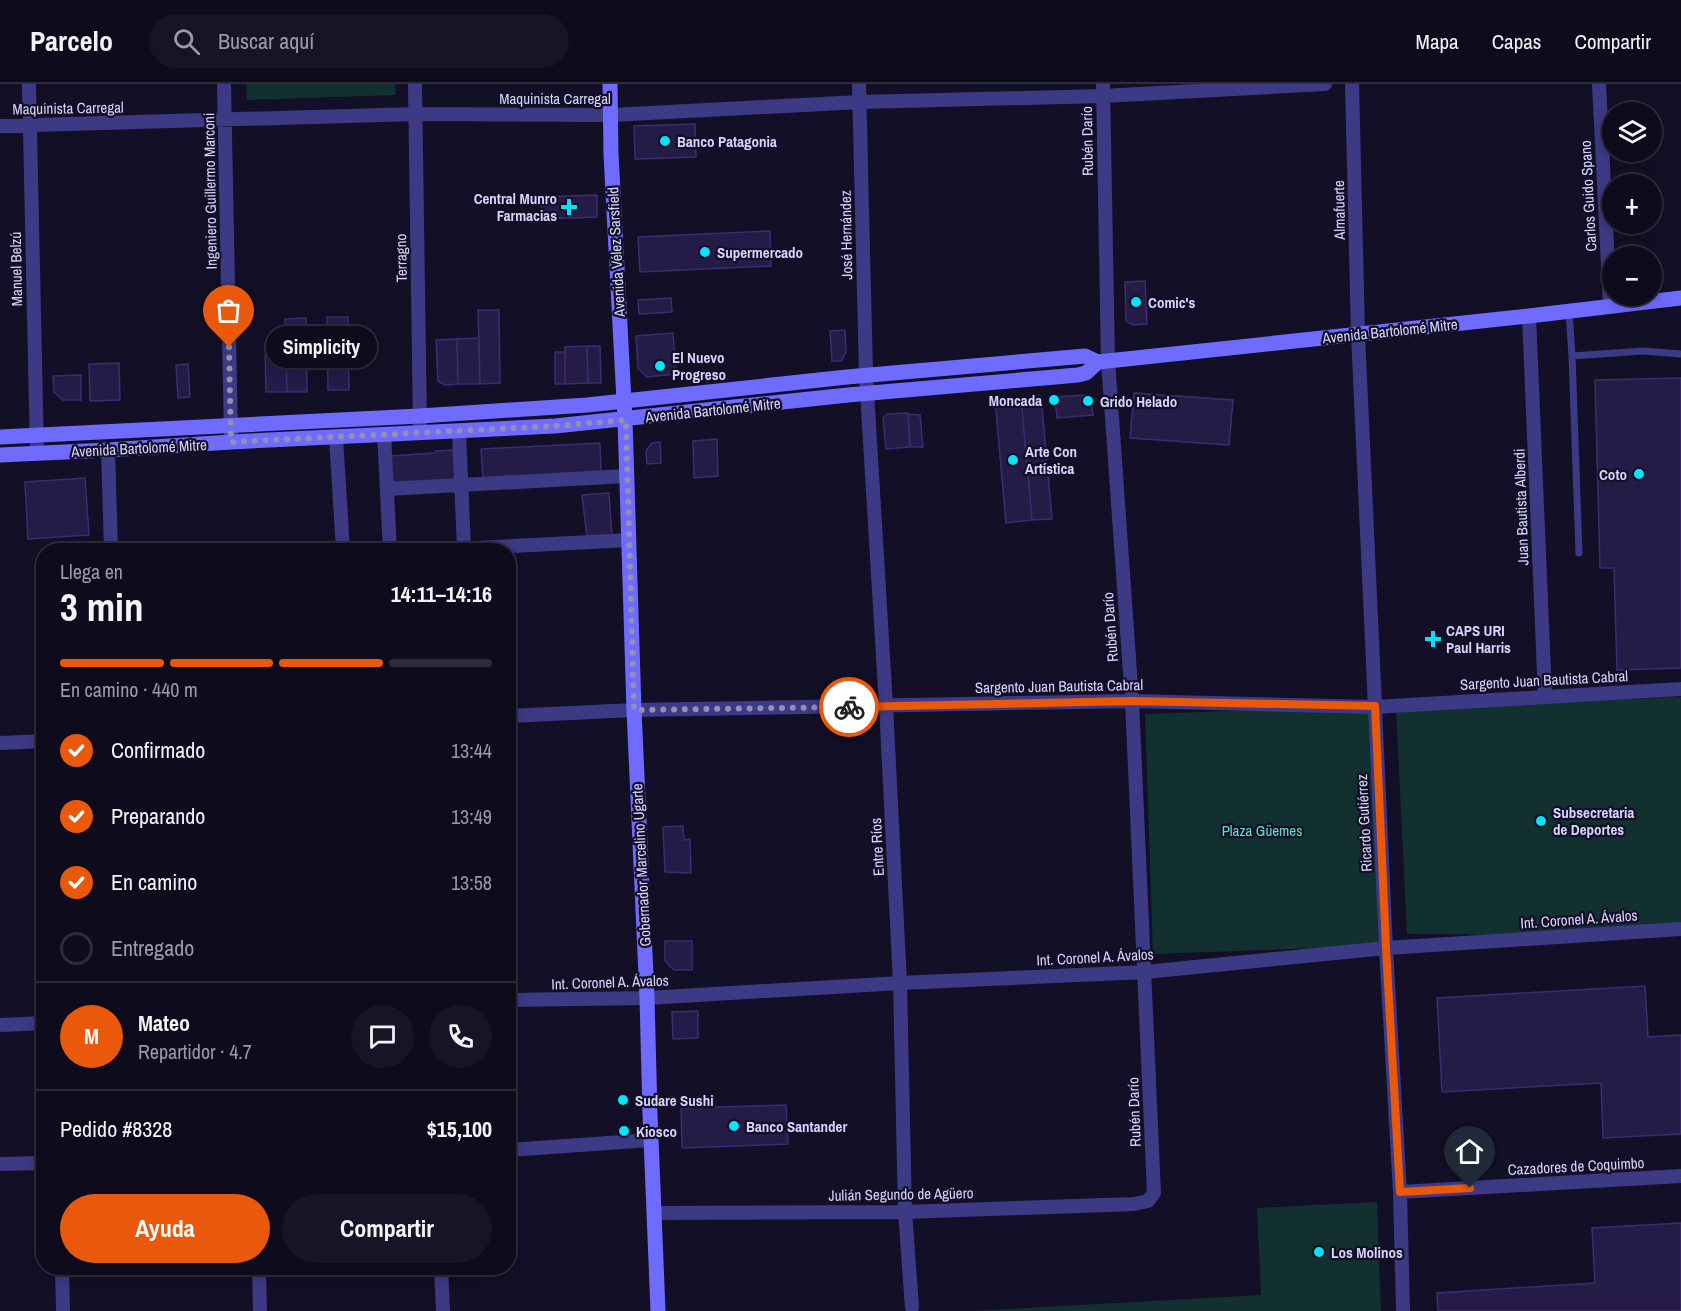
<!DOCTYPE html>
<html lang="es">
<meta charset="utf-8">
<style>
body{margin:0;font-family:"Archivo Narrow",sans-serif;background:#171425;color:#f1f3f6;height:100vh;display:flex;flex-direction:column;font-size:22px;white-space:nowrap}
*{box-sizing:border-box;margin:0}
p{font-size:20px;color:#9b9ba3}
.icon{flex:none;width:33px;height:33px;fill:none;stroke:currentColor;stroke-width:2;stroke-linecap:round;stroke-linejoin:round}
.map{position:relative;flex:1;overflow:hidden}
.panel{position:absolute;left:36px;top:459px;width:480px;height:732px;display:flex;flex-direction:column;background:#0e0b1c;border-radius:24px;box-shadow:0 3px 15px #0003,0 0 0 2px #2e2b3b}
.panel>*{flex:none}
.tools{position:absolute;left:1602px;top:18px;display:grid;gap:12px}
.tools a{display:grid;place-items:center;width:60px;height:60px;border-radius:50%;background:#0e0b1c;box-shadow:0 3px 15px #0003,0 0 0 2px #2e2b3b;font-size:30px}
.pin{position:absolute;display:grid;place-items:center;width:51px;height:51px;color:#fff;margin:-62px -26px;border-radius:50% 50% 50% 0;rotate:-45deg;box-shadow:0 0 6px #0007}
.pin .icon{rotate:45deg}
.courier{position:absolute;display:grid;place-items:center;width:60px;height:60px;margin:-30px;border:4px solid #ea580c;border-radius:50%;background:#fff;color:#222;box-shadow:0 2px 8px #0007}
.bubble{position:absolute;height:42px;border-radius:21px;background:#0e0b1c;box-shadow:0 3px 15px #0003,0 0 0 2px #2e2b3b;font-size:20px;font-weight:700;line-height:42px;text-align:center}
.headline em{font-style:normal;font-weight:700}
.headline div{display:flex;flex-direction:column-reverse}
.headline{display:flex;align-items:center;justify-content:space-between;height:102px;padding:0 24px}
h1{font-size:39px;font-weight:700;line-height:45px}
.bar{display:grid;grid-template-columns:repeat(4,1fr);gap:9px 6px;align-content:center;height:72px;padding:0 24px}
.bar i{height:8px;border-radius:4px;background:#2e2b3b}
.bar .active{background:#ea580c}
.bar p{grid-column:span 4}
.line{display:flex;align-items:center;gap:15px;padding:0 24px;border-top:2px solid #2e2b3b}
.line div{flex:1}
.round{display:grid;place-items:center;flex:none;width:63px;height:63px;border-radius:32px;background:#171425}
ol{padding:0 24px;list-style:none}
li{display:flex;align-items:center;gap:18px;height:66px}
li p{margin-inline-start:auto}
li .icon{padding:6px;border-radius:50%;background:#ea580c;color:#fff;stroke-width:4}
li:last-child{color:#9b9ba3}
li i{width:33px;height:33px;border:3px solid #2e2b3b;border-radius:50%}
.button{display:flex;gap:12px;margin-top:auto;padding:12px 24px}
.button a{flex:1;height:69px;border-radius:36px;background:#ea580c;color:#fff;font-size:24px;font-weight:700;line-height:69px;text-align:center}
.button a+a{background:#171425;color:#f1f3f6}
header{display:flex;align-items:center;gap:36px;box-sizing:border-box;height:84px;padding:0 30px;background:#0e0b1c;border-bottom:2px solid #2e2b3b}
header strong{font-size:28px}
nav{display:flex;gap:33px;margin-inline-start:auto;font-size:21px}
.search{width:420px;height:54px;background:#171425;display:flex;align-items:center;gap:15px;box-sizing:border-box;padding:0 21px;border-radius:33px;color:#9b9ba3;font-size:22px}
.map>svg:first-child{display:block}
</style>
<header>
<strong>Parcelo</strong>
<div class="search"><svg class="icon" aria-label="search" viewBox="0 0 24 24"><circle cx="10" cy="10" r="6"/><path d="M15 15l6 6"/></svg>Buscar aquí</div>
<nav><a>Mapa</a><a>Capas</a><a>Compartir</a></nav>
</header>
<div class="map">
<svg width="1681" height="1227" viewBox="0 0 1681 1227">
<rect width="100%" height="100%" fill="#130f26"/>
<path fill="#12302f" d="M 246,0 L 395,0 L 396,11 L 247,16 Z
M 1681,613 L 1681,852 L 1407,850 L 1396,625 Z
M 1371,622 L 1379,862 L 1153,870 L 1145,630 Z
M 1377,1118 L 1381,1227 L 973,1227 L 1261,1211 L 1257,1124 Z"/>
<path fill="#241b47" stroke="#3b2d73" stroke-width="1.5" d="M 695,40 L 696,73 L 635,75 L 634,42 Z
M 597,111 L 597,133 L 542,135 L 541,113 Z
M 770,147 L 771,182 L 640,188 L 638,153 Z
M 1145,197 L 1147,240 L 1133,241 L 1126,237 L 1125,198 Z
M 671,214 L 672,228 L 639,230 L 638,216 Z
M 478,226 L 499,226 L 500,299 L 480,300 Z
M 327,233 L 348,233 L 349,306 L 328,306 Z
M 306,234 L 307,308 L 287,308 L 285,235 Z
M 845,246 L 846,268 L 841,277 L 832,277 L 830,247 Z
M 673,249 L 676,290 L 647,293 L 638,284 L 636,252 Z
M 479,254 L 480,300 L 458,300 L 457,255 Z
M 457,255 L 458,300 L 445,301 L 438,297 L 436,256 Z
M 265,261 L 270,261 L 271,272 L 286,272 L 287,308 L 266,308 Z
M 587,262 L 588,299 L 565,300 L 565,263 Z
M 587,262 L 600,262 L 601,299 L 588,299 Z
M 555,268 L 565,268 L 565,300 L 555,300 Z
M 119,279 L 120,316 L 90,317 L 89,280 Z
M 188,280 L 190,313 L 178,314 L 176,281 Z
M 81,291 L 81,316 L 63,316 L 54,308 L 53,292 Z
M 1681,294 L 1681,584 L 1617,586 L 1614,484 L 1600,484 L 1595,296 Z
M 1134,309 L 1233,316 L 1229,361 L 1130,354 Z
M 1085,311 L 1091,317 L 1093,331 L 1057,334 L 1055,313 Z
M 1041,312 L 1052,435 L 1032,436 L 1021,314 Z
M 1021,314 L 1032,436 L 1006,439 L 995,316 Z
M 908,329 L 910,363 L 886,365 L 883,334 L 887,330 Z
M 908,330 L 920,331 L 923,363 L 910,363 Z
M 717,355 L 718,392 L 694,394 L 693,357 Z
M 660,358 L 661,379 L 647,380 L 646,367 L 652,359 Z
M 600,359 L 601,388 L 483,394 L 481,365 Z
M 453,366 L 455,396 L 391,400 L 390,372 L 435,369 L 435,367 Z
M 85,394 L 89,451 L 28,455 L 25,398 Z
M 609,409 L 612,453 L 587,453 L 582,411 Z
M 683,742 L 684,756 L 690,755 L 691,789 L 665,788 L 663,743 Z
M 665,857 L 692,857 L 692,886 L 674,886 L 665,877 Z
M 1645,902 L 1648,953 L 1681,951 L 1681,1050 L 1603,1054 L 1601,999 L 1442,1008 L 1437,914 Z
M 698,927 L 698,954 L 673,955 L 672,928 Z
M 786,1021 L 788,1060 L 682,1064 L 681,1024 Z
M 1681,1139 L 1681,1227 L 1438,1227 L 1437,1209 L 1595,1199 L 1592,1144 Z"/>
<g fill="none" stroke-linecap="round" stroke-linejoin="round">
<path stroke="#3d3a85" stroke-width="7" d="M 1569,228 L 1572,272
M 1579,469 L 1572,272 L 1643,267 L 1681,270"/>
<path stroke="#3d3a85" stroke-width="14" d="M 29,0 L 37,369
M 224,0 L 231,352
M 415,0 L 420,343
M 859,0 L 866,291 L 886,622 L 900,899 L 905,1128 L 912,1223
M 1352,0 L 1358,250 L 1386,864 L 1400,1108 L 1403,1227
M 1599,0 L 1610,223
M 0,42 L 416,30 L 611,31 L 860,18 L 1103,12 L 1325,0
M 1529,232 L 1545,612
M 459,348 L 464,465
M 384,350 L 390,466
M 336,354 L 343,466
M 108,366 L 111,466
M 387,405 L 627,392
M 438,466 L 629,456
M 508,632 L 634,626 L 1132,617 L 1375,623 L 1681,605
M 0,659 L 44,657
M 508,916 L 647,914 L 900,899 L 1145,888 L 1386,864 L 1681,845
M 0,941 L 44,939
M 508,1066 L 651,1056
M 0,1080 L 44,1079
M 1400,1108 L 1681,1092
M 654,1129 L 905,1128 L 1134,1120 L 1148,1117 L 1154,1109 L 1132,617 L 1108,277 L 1103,0
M 62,1184 L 63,1227
M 259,1184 L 260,1227
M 441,1184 L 443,1227"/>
<path stroke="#6f6bff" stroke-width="15" d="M 610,0 L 611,70 L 625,336 L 634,626 L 647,914 L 650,1030 L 658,1227
M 0,353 L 420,332 L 587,321 L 847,293 L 1085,272 L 1098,278 L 1529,232 L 1681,214
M 0,371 L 108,366 L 231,358 L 555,342 L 848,311 L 1078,291 L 1086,289 L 1098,278"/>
</g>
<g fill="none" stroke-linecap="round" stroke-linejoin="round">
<path stroke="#948fb3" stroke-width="6" stroke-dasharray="0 10.8" d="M 229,263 L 231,358 L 555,342 L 626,336 L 634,626 L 849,623"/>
<path stroke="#ea580c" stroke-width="8" d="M 849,623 L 1132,617 L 1375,622 L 1386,864 L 1400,1108 L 1470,1104"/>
</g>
<g fill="#00e5ff" stroke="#130f26" stroke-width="2">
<circle cx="665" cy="57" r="6"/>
<path d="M566 114h6v6h6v6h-6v6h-6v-6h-6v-6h6z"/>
<circle cx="705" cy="168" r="6"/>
<circle cx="1136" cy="218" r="6"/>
<circle cx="660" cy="282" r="6"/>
<circle cx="1054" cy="316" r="6"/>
<circle cx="1088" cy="317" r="6"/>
<circle cx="1013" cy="376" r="6"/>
<circle cx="1639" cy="390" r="6"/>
<path d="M1430 546h6v6h6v6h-6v6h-6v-6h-6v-6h6z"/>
<circle cx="1541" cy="737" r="6"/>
<circle cx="623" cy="1016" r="6"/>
<circle cx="734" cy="1042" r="6"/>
<circle cx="624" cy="1047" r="6"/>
<circle cx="1319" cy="1168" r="6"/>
</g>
<g text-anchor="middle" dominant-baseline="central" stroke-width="4.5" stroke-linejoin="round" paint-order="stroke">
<g font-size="15" fill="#d9d4ff" stroke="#130f26">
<text x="555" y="14">Maquinista Carregal</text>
<text transform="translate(68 24) rotate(-1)">Maquinista Carregal</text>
<text transform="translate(1087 57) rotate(-91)">Rubén Darío</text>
<text transform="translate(210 107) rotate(-91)">Ingeniero Guillermo Marconi</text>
<text transform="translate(1588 112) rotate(-93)">Carlos Guido Spano</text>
<text transform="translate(1339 126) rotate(-91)">Almafuerte</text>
<text transform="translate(846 151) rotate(-91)">José Hernández</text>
<text transform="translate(616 168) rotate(-93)">Avenida Vélez Sarsfield</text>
<text transform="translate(401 174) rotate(-91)">Terragno</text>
<text transform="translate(16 185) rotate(-91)">Manuel Belzú</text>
<text transform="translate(1390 247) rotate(-6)">Avenida Bartolomé Mitre</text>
<text transform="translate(713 326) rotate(-6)">Avenida Bartolomé Mitre</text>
<text transform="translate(139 364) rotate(-3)">Avenida Bartolomé Mitre</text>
<text transform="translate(1521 423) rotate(-92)">Juan Bautista Alberdi</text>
<text transform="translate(1110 543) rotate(-94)">Rubén Darío</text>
<text transform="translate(1544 596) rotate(-3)">Sargento Juan Bautista Cabral</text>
<text transform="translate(1059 602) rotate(-1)">Sargento Juan Bautista Cabral</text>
<text transform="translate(1364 739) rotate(-93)">Ricardo Gutiérrez</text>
<text transform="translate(877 763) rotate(-93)">Entre Ríos</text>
<text transform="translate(641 781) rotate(-93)">Gobernador Marcelino Ugarte</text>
<text transform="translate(1579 835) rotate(-4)">Int. Coronel A. Ávalos</text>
<text transform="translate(1095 873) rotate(-3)">Int. Coronel A. Ávalos</text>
<text transform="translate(610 898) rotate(-2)">Int. Coronel A. Ávalos</text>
<text transform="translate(1134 1028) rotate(-92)">Rubén Darío</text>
<text transform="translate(1576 1082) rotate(-3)">Cazadores de Coquimbo</text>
<text transform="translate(901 1110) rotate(-1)">Julián Segundo de Agüero</text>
</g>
<g font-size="15" font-weight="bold" fill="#d9d4ff" stroke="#130f26" text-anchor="start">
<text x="677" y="57">Banco Patagonia</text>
<text x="557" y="114" text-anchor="end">Central Munro<tspan x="557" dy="17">Farmacias</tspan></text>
<text x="717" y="168">Supermercado</text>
<text x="1148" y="218">Comic's</text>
<text x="672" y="273">El Nuevo<tspan x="672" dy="17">Progreso</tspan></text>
<text x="1042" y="316" text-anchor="end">Moncada</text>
<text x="1100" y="317">Grido Helado</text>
<text x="1025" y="367">Arte Con<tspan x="1025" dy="17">Artística</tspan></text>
<text x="1627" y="390" text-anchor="end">Coto</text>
<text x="1446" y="546">CAPS URI<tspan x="1446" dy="17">Paul Harris</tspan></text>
<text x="1553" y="728">Subsecretaria<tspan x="1553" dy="17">de Deportes</tspan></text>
<text x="635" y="1016">Sudare Sushi</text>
<text x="746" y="1042">Banco Santander</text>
<text x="636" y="1047">Kiosco</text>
<text x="1331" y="1168">Los Molinos</text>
</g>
<g font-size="15" fill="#5fe0c0" stroke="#130f26">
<text x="1262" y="746">Plaza Güemes</text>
</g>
</g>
</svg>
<div class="tools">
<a><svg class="icon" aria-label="layers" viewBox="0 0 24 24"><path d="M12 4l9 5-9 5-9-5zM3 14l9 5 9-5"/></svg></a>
<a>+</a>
<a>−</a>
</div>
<div class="pin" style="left:229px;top:263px;background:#ea580c"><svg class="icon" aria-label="bag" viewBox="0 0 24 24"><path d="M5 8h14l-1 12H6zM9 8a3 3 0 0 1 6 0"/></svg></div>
<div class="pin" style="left:1470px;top:1104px;background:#1f2937"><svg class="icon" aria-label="home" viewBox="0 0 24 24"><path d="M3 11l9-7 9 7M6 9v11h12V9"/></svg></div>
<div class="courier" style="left:849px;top:623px"><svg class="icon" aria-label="bike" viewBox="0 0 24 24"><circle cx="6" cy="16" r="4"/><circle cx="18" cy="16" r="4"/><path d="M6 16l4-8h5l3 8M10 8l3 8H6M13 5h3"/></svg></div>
<div class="bubble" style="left:266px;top:242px;width:111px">Simplicity</div>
<section class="panel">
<div class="headline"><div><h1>3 min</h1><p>Llega en</p></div><em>14:11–14:16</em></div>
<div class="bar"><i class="active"></i><i class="active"></i><i class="active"></i><i></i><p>En camino · 440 m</p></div>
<ol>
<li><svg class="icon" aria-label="check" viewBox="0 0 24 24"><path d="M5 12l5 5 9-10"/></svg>Confirmado<p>13:44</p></li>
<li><svg class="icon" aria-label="check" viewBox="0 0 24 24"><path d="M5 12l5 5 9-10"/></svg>Preparando<p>13:49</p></li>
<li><svg class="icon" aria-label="check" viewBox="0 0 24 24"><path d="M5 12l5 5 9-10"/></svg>En camino<p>13:58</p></li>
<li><i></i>Entregado</li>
</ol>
<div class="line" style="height:108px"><b class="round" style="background:#ea580c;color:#fff">M</b><div><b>Mateo</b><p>Repartidor · 4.7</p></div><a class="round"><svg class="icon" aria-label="chat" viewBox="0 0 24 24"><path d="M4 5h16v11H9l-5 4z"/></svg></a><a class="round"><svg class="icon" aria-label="phone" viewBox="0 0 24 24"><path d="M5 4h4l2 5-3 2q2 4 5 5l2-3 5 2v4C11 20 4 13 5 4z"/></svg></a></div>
<div class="line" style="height:78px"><div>Pedido #8328</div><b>$15,100</b></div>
<div class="button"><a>Ayuda</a><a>Compartir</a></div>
</section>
</div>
